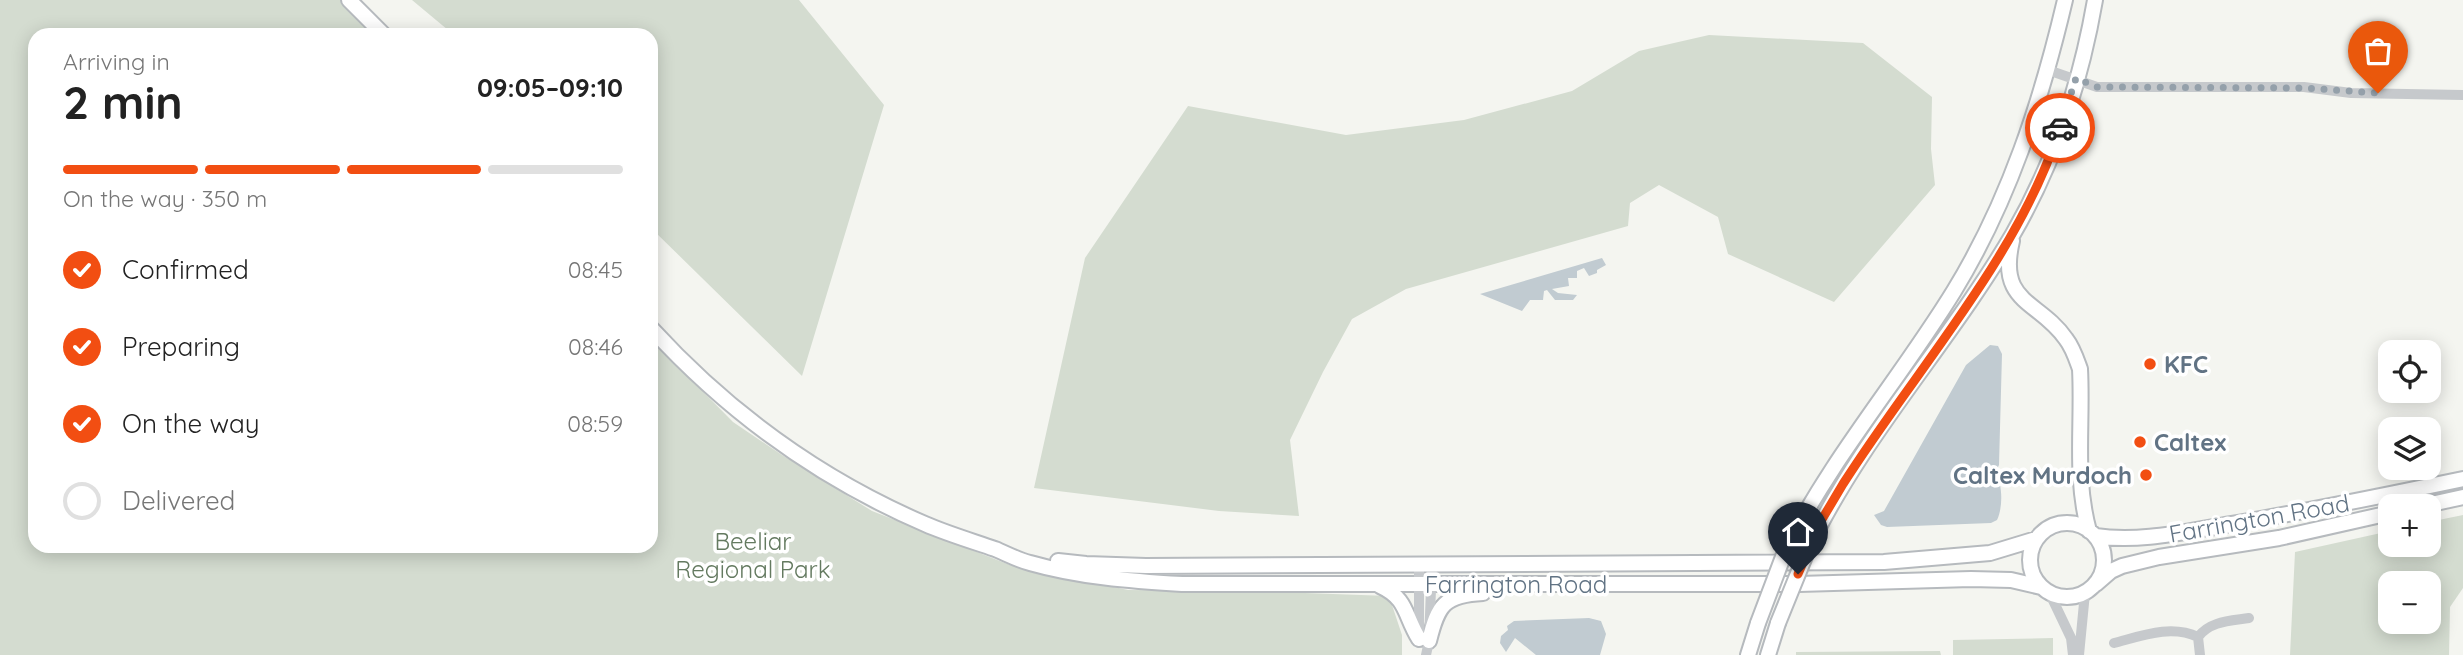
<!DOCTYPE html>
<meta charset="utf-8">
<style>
body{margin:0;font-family:Quicksand,sans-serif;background:#f6f6f6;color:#222;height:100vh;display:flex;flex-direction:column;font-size:26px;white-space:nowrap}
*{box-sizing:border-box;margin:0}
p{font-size:23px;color:#767676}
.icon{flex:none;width:38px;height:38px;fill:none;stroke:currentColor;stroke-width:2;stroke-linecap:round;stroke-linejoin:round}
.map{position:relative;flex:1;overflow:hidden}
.details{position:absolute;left:28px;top:28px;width:630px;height:525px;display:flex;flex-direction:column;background:#fff;border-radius:21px;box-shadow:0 4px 18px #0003}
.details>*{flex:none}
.buttons{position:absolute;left:2378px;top:340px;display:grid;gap:14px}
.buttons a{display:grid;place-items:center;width:63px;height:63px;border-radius:14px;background:#fff;box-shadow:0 4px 18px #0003;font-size:35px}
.pin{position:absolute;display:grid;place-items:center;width:60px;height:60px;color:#fff;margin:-72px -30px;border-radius:50% 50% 50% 0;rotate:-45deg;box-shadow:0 0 7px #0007}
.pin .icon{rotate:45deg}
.courier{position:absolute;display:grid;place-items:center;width:70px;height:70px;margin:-35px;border:5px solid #f24e12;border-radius:50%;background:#fff;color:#222;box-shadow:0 2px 9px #0007}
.summary em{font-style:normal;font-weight:700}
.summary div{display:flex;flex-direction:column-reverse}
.summary{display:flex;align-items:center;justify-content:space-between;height:119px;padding:0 35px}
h1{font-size:46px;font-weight:700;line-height:52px}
.bar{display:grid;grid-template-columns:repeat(4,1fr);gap:10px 7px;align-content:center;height:84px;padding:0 35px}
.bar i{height:9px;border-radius:5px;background:#e0e0e0}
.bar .active{background:#f24e12}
.bar p{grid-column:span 4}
ol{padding:0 35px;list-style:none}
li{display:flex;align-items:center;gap:21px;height:77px}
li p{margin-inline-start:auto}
li .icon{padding:7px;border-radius:50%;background:#f24e12;color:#fff;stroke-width:4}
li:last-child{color:#767676}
li i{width:38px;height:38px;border:4px solid #e0e0e0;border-radius:50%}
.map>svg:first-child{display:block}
</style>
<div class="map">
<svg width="2463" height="655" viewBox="0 0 2463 655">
<rect width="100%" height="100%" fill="#f4f5f0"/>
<path fill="#d4dcd0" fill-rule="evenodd" d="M 0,0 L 343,0 L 374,35 L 35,35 L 35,546 L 651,546 L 651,339 L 733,422 L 782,455 L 872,511 L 1010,565 L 1128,590 L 1247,591 L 1389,596 L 1402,635 L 1402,655 L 0,655 Z
M 412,0 L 799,0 L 884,105 L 802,376 L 651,228 L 651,35 L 454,35 Z
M 1709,35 L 1863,43 L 1932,97 L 1931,149 L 1935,185 L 1834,302 L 1728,254 L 1718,217 L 1659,185 L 1630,203 L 1628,226 L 1406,289 L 1352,319 L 1323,372 L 1290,440 L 1299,516 L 1219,511 L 1034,488 L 1085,258 L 1188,106 L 1346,135 L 1464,120 L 1572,91 L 1639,51 Z
M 2463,515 L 2463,588 L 2450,607 L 2449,655 L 2290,655 L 2295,552 L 2390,531 L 2390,544 L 2429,544 L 2429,522 ZM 2390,583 L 2429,583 L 2429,621 L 2390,621 Z
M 2053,638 L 2053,655 L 1953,655 L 1953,640 Z
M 1940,651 L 1941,655 L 1796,655 L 1796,652 Z"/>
<path fill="#c1cbd1" d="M 1602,258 L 1606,265 L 1597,270 L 1597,273 L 1589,276 L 1584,268 L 1577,271 L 1577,278 L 1568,278 L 1569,286 L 1552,289 L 1558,293 L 1577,295 L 1573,300 L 1555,300 L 1547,290 L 1544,291 L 1543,300 L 1530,300 L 1522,311 L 1480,294 Z
M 1990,345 L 1998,346 L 2002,354 L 1999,465 L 1995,473 C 2003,483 2003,508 1997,520 L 1991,523 L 1887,527 L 1881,525 L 1874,515 L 1884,511 L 1966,365 Z
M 1589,618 L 1601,621 L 1606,634 L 1600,655 L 1536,655 L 1515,638 L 1506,652 L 1500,643 L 1501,636 L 1508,630 L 1507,626 L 1514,621 Z"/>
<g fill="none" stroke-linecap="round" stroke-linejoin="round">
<g stroke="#b6babe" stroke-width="18">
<path id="major" d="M 349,0 L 384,35
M 2012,241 C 1997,304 2039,300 2066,339 C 2073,348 2076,358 2080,369 C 2083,424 2074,477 2089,531
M 651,328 C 728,412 820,479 925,524 C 948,534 972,541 995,549 C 1007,554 1018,560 1030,563 C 1079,577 1131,581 1182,584 L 1799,584 L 1971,579 L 2011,580 L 2041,587
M 2422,506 L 2463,497
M2030 560a37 37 0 1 1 74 0a37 37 0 1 1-74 0Z
M 2095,536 C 2141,543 2187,531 2232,524 C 2309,511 2386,495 2463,479
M 1786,549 C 1832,457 1900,379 1954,291 C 2009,201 2041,102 2065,0
M 1808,549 C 1862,436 1950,342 2013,234 C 2054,163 2081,81 2095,0
M 1058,561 L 1086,564 L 1146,566 L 1884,562 L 1990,553 L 2036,539
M 2096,584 L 2111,571 L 2122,566 L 2159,557 L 2279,538 L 2390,513
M 1380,586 C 1408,599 1404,615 1419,639
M 1429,641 C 1438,605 1444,595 1483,593
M 1748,655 L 1758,623
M 1768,655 L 1778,623"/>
</g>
<path stroke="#c6c9cc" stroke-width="10" d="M 2048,70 L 2097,87 L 2304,87 L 2351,93 L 2463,95
M 1419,564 L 1419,639
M 2050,594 L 2071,638 L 2073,655
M 2198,637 C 2210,621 2230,621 2249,618
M 2114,643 C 2141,636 2171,624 2198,637 L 2200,655
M 1426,655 L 1429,641 L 1432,563
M 2079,655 L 2085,593"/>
<use href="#major" stroke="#fff" stroke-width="14"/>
<g stroke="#b6babe" stroke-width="18" stroke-linecap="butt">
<path id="major-bridge" d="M 1758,623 L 1786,549
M 1778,623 L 1808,549"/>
</g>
<use href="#major-bridge" stroke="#fff" stroke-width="14"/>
</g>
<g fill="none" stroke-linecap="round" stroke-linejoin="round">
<path stroke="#94a0aa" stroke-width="7" stroke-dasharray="0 12.6" d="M 2060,128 L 2076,78 L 2097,87 L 2304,88 L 2378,93"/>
<path stroke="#f24e12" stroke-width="9" d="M 1798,574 L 1821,521 L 1843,484 C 1916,369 2018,258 2060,128"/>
</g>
<g fill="#f24e12" stroke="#fff" stroke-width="2.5">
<circle cx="2150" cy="364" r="7"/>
<circle cx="2140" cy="442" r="7"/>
<circle cx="2146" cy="475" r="7"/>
</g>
<g text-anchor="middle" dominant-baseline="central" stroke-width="7" stroke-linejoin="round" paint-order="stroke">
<g font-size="24" font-weight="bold" fill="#617384" stroke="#fff" text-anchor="start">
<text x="2164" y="364">KFC</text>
<text x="2154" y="442">Caltex</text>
<text x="2132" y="475" text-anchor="end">Caltex Murdoch</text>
</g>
<g font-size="24" fill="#617384" stroke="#fff">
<text transform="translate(2259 518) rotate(-10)">Farrington Road</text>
<text x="1516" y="584">Farrington Road</text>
</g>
<g font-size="24" fill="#647a60" stroke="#fff">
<text x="753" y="541">Beeliar<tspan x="753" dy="28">Regional Park</tspan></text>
</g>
</g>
</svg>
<div class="buttons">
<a><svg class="icon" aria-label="locate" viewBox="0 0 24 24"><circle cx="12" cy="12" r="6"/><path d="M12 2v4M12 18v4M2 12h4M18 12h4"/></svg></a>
<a><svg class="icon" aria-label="layers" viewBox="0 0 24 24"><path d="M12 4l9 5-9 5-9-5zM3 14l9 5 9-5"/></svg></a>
<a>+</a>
<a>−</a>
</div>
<div class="pin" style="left:2378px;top:93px;background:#ea580c"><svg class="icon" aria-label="bag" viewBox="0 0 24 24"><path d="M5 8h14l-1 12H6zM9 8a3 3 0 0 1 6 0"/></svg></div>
<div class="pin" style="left:1798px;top:574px;background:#1f2937"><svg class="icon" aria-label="home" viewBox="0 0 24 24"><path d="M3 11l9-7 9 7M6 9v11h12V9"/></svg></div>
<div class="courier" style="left:2060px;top:128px"><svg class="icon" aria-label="car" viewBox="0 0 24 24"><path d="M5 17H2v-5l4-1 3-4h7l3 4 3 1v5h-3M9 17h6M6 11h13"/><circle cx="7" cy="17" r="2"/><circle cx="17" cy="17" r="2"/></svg></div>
<section class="details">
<div class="summary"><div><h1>2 min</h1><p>Arriving in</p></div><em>09:05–09:10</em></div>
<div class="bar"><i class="active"></i><i class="active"></i><i class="active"></i><i></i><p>On the way · 350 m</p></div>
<ol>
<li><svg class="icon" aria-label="check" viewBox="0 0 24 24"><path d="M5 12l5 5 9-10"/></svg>Confirmed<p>08:45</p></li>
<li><svg class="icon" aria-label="check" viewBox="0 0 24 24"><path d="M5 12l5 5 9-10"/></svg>Preparing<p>08:46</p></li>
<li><svg class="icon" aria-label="check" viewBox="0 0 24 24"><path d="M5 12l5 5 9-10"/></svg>On the way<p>08:59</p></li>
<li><i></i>Delivered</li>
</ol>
</section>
</div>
